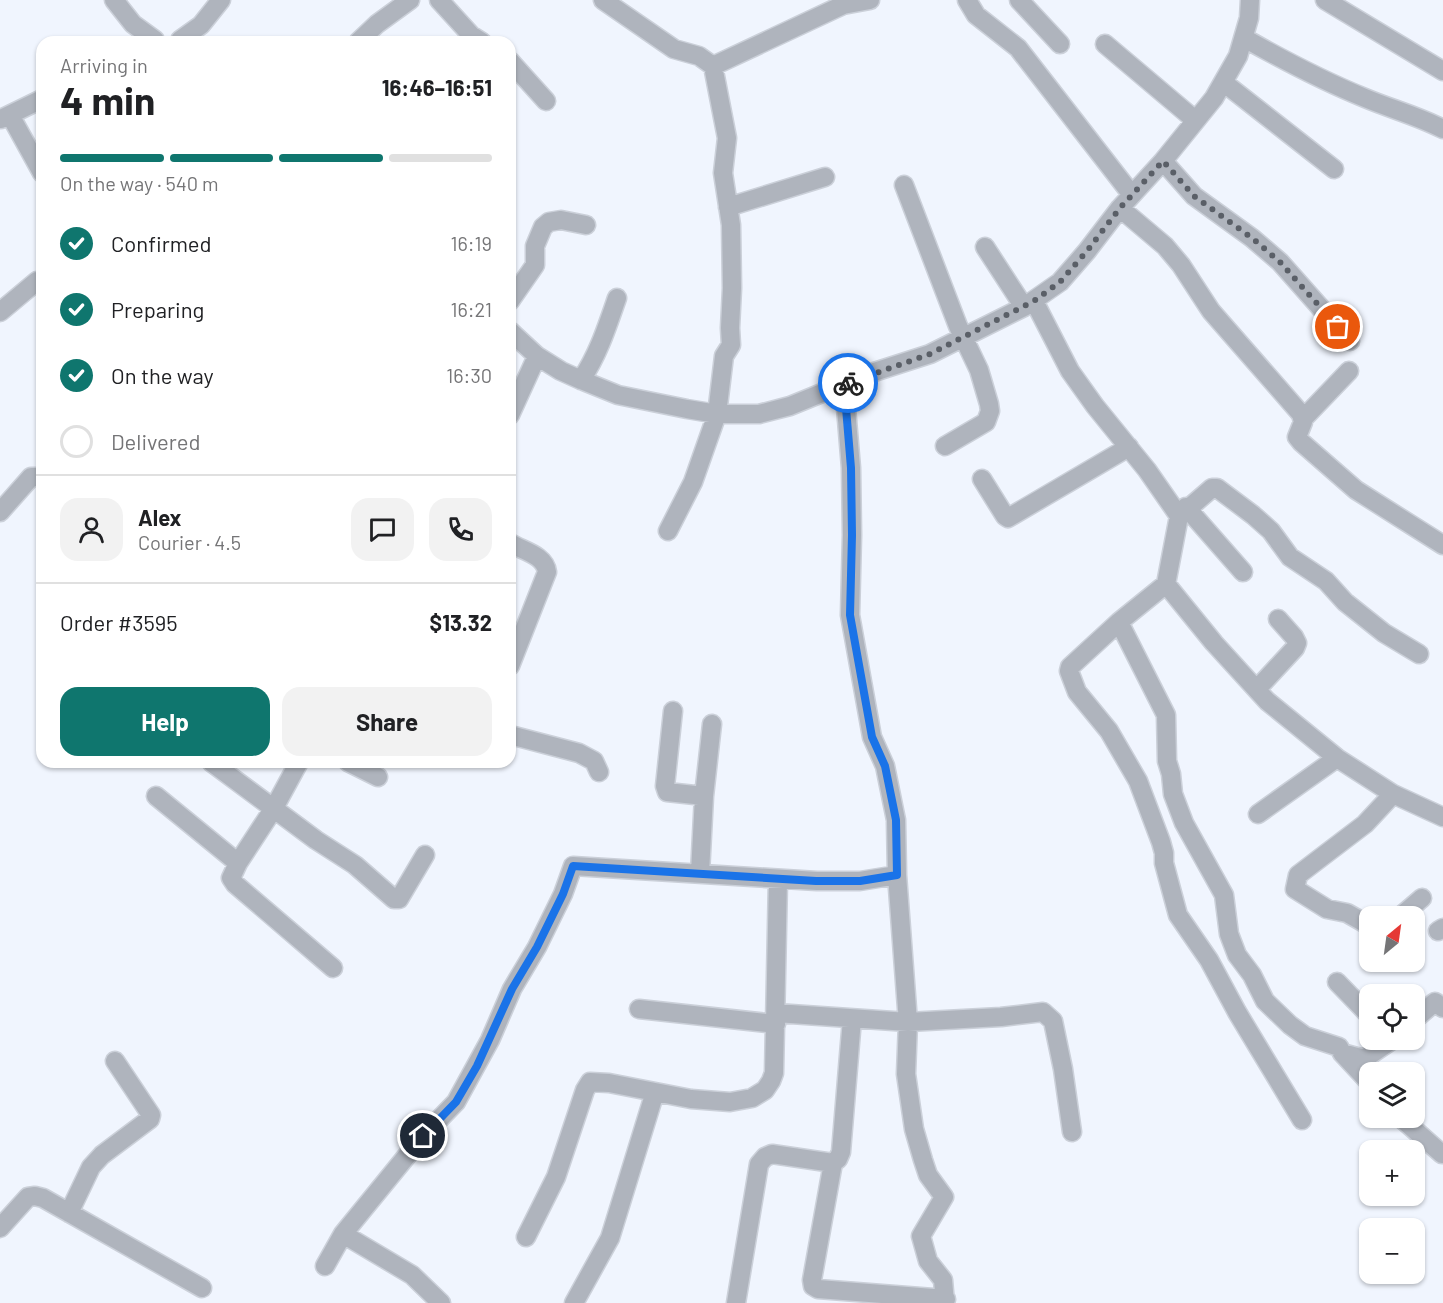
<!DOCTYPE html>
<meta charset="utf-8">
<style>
body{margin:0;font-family:Barlow,sans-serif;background:#f2f2f2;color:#202124;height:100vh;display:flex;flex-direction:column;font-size:22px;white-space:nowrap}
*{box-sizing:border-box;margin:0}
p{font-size:20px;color:#757577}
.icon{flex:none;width:33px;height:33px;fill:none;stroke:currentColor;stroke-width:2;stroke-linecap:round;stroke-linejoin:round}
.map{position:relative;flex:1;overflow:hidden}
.sheet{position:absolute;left:36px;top:36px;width:480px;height:732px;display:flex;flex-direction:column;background:#fff;border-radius:18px;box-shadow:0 2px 4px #0004}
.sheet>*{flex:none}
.needle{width:39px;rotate:29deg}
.fabs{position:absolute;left:1359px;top:906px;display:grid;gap:12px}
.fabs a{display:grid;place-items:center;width:66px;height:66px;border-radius:12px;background:#fff;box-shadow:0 2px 4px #0004;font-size:30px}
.pin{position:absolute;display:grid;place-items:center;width:51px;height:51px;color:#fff;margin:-26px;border:3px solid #fff;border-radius:50%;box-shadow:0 2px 6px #0007}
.courier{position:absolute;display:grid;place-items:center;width:60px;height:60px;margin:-30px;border:4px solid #1a73e8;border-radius:50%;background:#fff;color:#222;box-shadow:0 2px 8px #0007}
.head em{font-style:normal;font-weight:700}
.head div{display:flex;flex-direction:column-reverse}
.head{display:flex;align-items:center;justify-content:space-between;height:102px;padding:0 24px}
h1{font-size:39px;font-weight:700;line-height:45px}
.bar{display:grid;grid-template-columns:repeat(4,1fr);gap:9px 6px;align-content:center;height:72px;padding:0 24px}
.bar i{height:8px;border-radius:4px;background:#e0e0e0}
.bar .active{background:#0f766e}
.bar p{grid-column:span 4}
.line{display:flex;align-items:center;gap:15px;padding:0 24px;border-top:2px solid #e0e0e0}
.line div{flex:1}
.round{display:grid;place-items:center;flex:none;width:63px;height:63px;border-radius:18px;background:#f2f2f2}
ol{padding:0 24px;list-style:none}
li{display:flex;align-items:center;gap:18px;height:66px}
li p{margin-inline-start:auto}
li .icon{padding:6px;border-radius:50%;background:#0f766e;color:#fff;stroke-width:4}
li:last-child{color:#757577}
li i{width:33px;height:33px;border:3px solid #e0e0e0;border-radius:50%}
.primary-button{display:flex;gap:12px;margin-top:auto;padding:12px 24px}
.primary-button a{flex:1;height:69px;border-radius:18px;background:#0f766e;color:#fff;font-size:24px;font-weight:700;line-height:69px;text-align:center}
.primary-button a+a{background:#f2f2f2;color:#202124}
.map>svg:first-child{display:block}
</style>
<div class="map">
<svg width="1443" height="1303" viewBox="0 0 1443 1303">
<rect width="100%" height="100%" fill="#f0f5fe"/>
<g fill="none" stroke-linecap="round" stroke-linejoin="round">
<g stroke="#cbd0d9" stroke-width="21">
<path id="minor" d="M 114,0 L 133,24 L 155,40
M 439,0 L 471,35 L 482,42
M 603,0 L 674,49 L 699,56 L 713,66 L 727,138 L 723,173 L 731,225 L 732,288 L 730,328 L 731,345 L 724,356 L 717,414 L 693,482 L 668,531
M 967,0 L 976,15 L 1018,48 L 1132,195
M 1019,0 L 1060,44
M 1325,0 L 1443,71
M 1244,38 C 1283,60 1323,81 1365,98 C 1391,109 1418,116 1443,129
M 180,40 L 201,25 L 221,0
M 358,42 L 377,24 L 410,0
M 1105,44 L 1195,120
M 510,61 L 546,101
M 713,66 L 843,5 L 870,0
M 1223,82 L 1334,169
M 10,115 L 42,173
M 1,119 L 42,99
M 1163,161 L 1194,196 L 1252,238 L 1280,262 L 1350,341
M 904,185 L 958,326 L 979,370 L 989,404 L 990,411 L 986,422 L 945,446
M 728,207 L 825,177
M 1120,208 L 1165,246 L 1181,265 L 1211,311 L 1301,414 L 1303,422 L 1297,437 L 1301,442 L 1356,490 L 1443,545
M 985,247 L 1024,307
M 510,301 L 535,265 L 535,246 L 543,227 L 549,222 L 561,220 L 586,225
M 1034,301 L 1070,371 L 1095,406 L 1147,470 L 1179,516
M 0,312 L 37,281
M 510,331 L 537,356 L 561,371 L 581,380 L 618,395 L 687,409 L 717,414 L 759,414 L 790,406 L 871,373 L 930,354 L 1024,307 L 1060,282 L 1087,251 L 1120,208 L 1163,161 L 1214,98 L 1238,56 L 1249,18 L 1250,0
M 581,380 C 598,355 607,327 617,298
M 844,384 L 851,468 L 852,535 L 850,615 L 872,737 L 885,766 L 896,820 L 897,875 L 908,1022 L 906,1074 L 914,1129 L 923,1160 L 928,1175 L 944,1197 L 921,1236 L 928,1261 L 943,1280 L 945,1303
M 510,415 L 537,356
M 1303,419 L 1349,371
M 982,479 L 1005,516 L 1008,518 L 1129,447
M 1186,507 L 1243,572
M 0,512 L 31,477 L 42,477
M 510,543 C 523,551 545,555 547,572 L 510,666
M 1166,584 L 1119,622 L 1070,667 L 1069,671 L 1077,692 L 1109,731 L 1138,781 L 1161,842 L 1164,853 L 1164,863 L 1178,915 L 1209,960 L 1237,1012 L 1302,1120
M 1119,622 L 1166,715 L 1167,761 L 1171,774 L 1173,794 L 1184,823 L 1224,895 L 1229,934 L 1237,955 L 1252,975 L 1265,1001 L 1290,1025 L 1305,1036 L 1339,1047 L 1342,1053 L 1364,1059 L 1392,1040
M 1419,654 L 1384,633 L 1345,602 L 1326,581 L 1290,557 L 1271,531 L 1253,515 L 1217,488 L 1212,488 L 1190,507 L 1186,507 L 1179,516 L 1166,584 L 1214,643 L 1267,701 L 1337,758 L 1393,794 L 1443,817
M 1257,689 L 1295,648 L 1297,643 L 1294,637 L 1278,619
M 673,711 L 665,786 L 667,792 L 704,796
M 510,735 L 579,753 L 594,761 L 599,772
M 211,762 L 316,840 L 355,865 L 394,899 L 399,899 L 425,855
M 299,762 L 274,808 L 238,863 L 231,878 L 235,884 L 333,968
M 348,762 L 378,777
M 156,796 L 238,863
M 1258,814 L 1337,758
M 700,873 L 704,796 L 712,724
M 1401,916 L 1422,898
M 1370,926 L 1347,913 L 1327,909 L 1295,889 L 1298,875 L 1365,824 L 1393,794
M 1438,931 L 1443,928
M 1337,982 L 1370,1016
M 639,1009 L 776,1024
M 776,1013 L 908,1022 L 1001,1017 L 1043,1012 L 1053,1021 L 1063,1069 L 1072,1132
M 1414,1020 L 1435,1002 L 1443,1008
M 1342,1053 L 1370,1083
M 1401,1118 L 1442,1154
M 833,1163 L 812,1280 L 813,1286 L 818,1289 L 946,1299
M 69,1213 L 91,1167 L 102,1155 L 150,1119 L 151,1115 L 115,1061
M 0,1228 L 28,1197 L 35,1196 L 43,1198 L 202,1288
M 343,1234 L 412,1275 L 441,1303
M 526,1237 L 556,1177 L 585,1090 L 590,1082 L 609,1083 L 691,1099 L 730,1102 L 752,1098 L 765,1090 L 771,1081 L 774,1073 L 778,879
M 325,1266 L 343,1234 L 423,1136 L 456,1102 L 490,1040 L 512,989 L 537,947 L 563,894 L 573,866 L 817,881 L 860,881 L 897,875
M 574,1303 L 610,1238 L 655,1092
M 736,1303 L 759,1164 L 765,1157 L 772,1154 L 833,1163 L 838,1159 L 841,1152 L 852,1019"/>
</g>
<use href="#minor" stroke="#afb4bd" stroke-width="18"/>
</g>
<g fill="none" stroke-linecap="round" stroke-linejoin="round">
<path stroke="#5a5f67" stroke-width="6" stroke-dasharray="0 10.8" d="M 848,383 L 930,354 L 1034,301 L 1060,282 L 1087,251 L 1120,208 L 1163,161 L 1194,196 L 1252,238 L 1280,262 L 1338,327"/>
<path stroke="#1a73e8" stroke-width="8" d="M 423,1136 L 456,1102 L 477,1066 L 512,989 L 537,947 L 563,894 L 573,866 L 816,881 L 860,881 L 897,875 L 896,820 L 885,766 L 872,737 L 850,615 L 852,535 L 851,468 L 844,384 L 848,383"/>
</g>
</svg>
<div class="fabs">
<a><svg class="needle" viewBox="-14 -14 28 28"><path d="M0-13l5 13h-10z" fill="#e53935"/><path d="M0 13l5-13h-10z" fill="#757577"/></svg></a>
<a><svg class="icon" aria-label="locate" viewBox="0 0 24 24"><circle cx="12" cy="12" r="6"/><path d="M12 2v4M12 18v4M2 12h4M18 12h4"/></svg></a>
<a><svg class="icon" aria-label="layers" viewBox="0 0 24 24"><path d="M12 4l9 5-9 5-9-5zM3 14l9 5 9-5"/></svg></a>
<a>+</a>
<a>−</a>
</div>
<div class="pin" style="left:1338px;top:327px;background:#ea580c"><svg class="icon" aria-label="bag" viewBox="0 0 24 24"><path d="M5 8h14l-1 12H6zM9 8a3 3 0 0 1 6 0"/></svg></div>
<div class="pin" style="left:423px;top:1136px;background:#1f2937"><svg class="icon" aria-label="home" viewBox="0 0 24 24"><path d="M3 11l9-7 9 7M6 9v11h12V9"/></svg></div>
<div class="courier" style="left:848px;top:383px"><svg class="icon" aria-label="bike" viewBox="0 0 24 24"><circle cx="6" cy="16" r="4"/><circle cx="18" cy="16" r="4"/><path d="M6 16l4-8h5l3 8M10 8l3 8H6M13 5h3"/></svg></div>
<section class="sheet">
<div class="head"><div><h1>4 min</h1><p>Arriving in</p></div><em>16:46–16:51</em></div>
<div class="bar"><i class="active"></i><i class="active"></i><i class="active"></i><i></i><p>On the way · 540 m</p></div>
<ol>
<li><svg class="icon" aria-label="check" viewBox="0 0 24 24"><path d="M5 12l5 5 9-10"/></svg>Confirmed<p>16:19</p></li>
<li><svg class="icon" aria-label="check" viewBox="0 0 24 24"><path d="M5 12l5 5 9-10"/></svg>Preparing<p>16:21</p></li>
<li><svg class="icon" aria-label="check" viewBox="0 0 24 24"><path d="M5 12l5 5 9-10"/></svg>On the way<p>16:30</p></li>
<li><i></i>Delivered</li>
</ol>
<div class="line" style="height:108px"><a class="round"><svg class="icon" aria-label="person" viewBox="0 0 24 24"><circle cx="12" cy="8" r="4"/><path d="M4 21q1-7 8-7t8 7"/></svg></a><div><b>Alex</b><p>Courier · 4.5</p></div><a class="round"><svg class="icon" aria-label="chat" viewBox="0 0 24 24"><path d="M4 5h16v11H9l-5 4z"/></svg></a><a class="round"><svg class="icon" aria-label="phone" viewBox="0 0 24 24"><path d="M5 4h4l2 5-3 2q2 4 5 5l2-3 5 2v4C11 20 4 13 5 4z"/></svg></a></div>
<div class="line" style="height:78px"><div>Order #3595</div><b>$13.32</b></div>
<div class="primary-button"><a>Help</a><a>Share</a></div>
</section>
</div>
